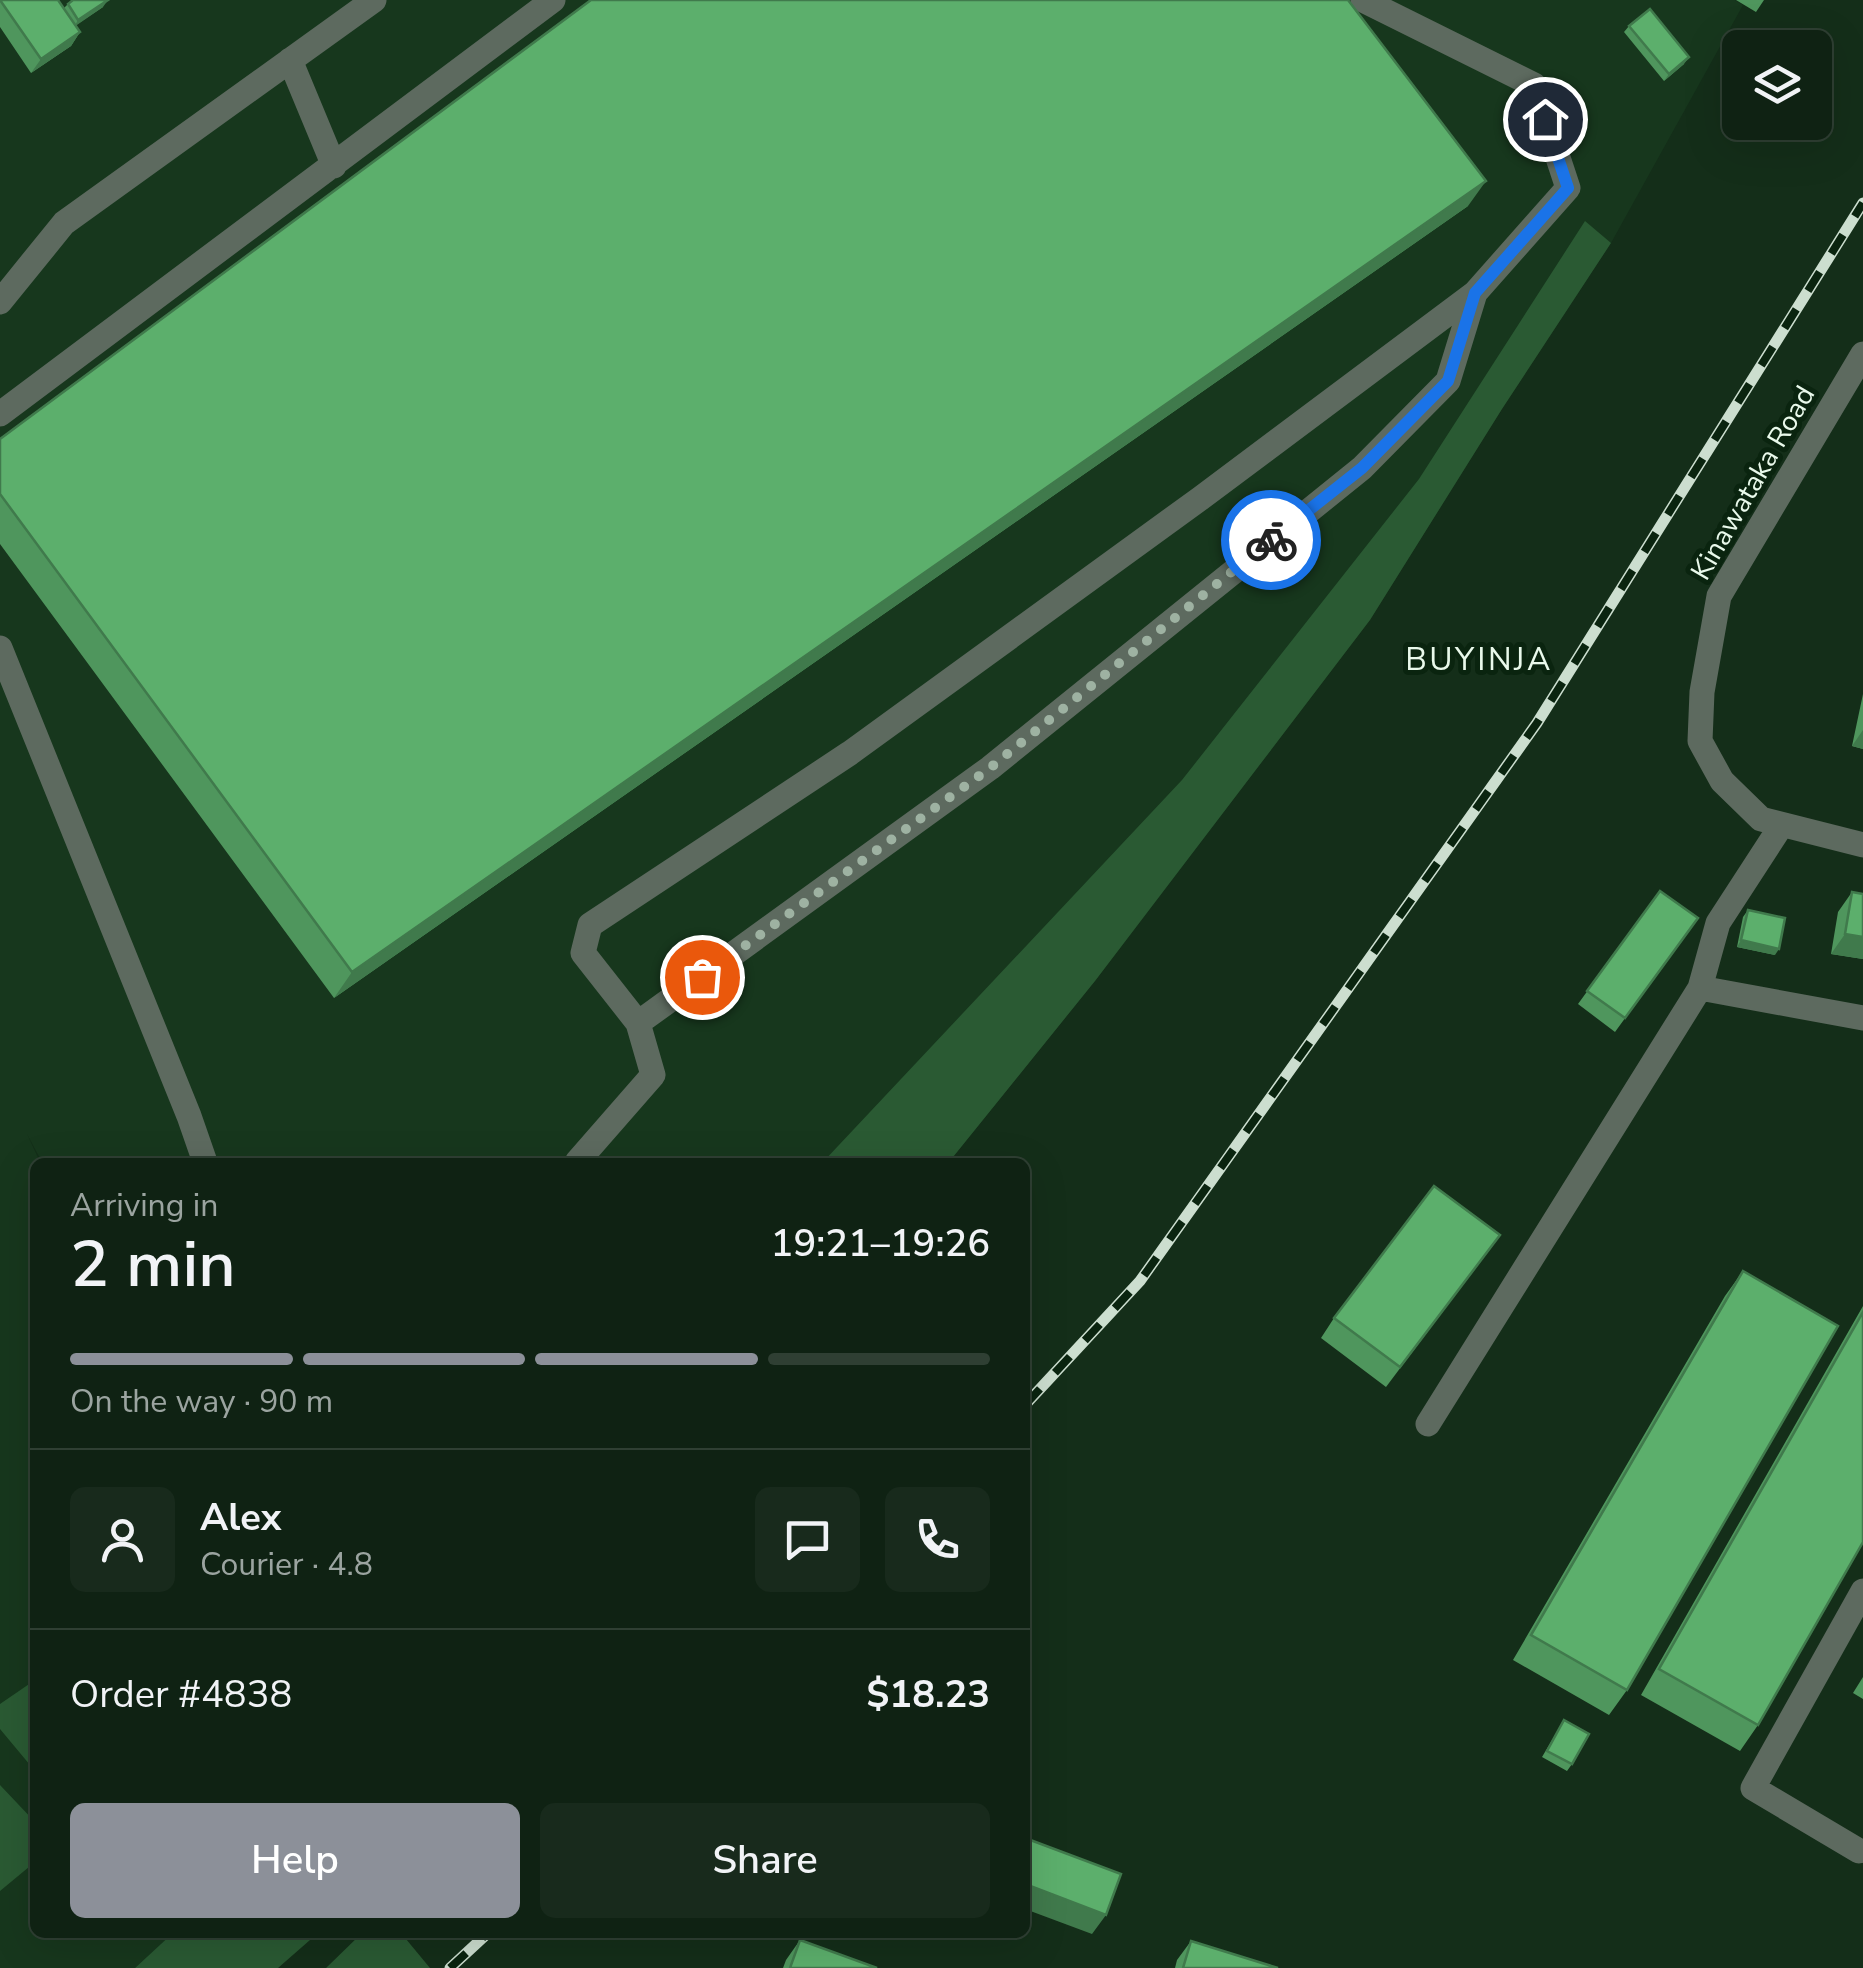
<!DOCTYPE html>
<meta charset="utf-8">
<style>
body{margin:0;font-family:"Nunito Sans",sans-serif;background:#182a1c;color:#f1f3f6;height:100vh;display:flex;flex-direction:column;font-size:38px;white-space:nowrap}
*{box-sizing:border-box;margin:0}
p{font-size:32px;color:#9ba4a0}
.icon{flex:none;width:55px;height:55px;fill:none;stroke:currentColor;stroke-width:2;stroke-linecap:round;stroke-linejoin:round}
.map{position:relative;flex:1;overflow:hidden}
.details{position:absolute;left:30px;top:1158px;width:1000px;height:780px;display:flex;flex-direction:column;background:#0f2213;border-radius:15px;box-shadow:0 10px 40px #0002,0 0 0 2px #2f3f33}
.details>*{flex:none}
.buttons{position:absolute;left:1722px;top:30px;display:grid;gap:20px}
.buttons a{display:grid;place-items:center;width:110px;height:110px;border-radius:15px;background:#0f2213;box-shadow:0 10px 40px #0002,0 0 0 2px #2f3f33;font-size:50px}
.pin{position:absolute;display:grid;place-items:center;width:85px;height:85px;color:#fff;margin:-42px;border:5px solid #fff;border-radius:50%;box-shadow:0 2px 10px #0007}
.courier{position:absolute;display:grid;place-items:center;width:100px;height:100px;margin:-50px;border:8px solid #1a73e8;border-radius:50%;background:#fff;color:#222;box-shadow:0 2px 12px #0007}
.overview em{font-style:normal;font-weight:600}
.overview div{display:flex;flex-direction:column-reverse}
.overview{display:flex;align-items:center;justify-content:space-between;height:170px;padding:0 40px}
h1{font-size:65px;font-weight:600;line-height:75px}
.bar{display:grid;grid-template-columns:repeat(4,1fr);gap:15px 10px;align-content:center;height:120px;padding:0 40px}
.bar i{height:12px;border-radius:8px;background:#2f3f33}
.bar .current{background:#8c9099}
.bar p{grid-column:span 4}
.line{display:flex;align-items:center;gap:25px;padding:0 40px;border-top:2px solid #2f3f33}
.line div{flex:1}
.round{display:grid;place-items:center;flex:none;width:105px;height:105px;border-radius:15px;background:#182a1c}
.button{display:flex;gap:20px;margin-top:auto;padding:20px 40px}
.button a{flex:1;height:115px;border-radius:15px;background:#8c9099;color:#fff;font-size:40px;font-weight:600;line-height:115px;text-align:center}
.button a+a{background:#182a1c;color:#f1f3f6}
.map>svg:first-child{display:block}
</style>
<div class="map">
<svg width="1863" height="1968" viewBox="0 0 1863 1968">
<rect width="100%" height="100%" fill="#142e19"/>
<path fill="#17371d" d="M 0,0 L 1735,0 L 1743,5 L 1611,243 L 1502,409 L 1370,620 L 1095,981 L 949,1162 L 42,1162 L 27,1134 L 40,1162 L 35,1162 L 35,1932 L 174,1933 L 135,1968 L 0,1968 Z"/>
<path fill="#2a5a33" d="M 1585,221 L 1611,243 L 1502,409 L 1370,620 L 1095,981 L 949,1162 L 823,1162 L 1182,780 L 1419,479 Z
M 35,1680 L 35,1771 L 0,1729 L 0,1704 Z
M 0,1785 L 35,1822 L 35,1862 L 0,1891 Z
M 174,1932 L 318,1932 L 318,1933 L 278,1968 L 135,1968 Z
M 362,1933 L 401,1933 L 430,1968 L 326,1968 Z"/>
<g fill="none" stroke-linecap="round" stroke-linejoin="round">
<path stroke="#5d6a5f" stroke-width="25" d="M 290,60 L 334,166
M 0,302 L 64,223 L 374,0
M 1863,354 L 1719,596 L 1702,692 L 1700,741 L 1722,781 L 1761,819 L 1863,845
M 0,414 L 553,0
M 0,648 L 189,1116 L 205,1162
M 1781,826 L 1718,923 L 1700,988 L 1863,1018
M 638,1023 L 990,768 L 1362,468 L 1448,381 L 1475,293
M 577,1162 L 653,1075 L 638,1023 L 583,953 L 590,925 L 850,753 L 1201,498 L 1475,293 L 1568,188 L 1534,85 L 1363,0
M 1428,1424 L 1700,988
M 1859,1851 L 1753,1788 L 1863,1591"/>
<g stroke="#ccdecf" stroke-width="11">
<path id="rail" d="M 1025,1405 L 1140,1281 L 1537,723 L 1863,203
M 450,1968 L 489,1932"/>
</g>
<use href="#rail" stroke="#0a240f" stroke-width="8" stroke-dasharray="22" stroke-linecap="butt"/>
</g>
<path fill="#4f965d" d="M 0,0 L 64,8 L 68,4 L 103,7 L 76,25 L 80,32 L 71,46 L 31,73 L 0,27 Z
M 1736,0 L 1764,0 L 1756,12 Z
M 1629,26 L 1684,64 L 1664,81 L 1624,32 Z
M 1468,206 L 334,998 L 0,544 L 0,439 Z
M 1863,694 L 1863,749 L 1852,746 Z
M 1660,891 L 1698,918 L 1615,1032 L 1578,1004 Z
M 1852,892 L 1863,959 L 1831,954 L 1838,912 Z
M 1748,910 L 1775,955 L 1737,947 L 1743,917 Z
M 1500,1235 L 1386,1387 L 1321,1338 L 1334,1318 Z
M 1743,1271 L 1627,1690 L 1609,1715 L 1513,1660 L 1725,1296 Z
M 1863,1306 L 1863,1542 L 1758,1725 L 1740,1751 L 1641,1695 Z
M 1863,1677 L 1863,1699 L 1853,1693 Z
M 1564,1720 L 1572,1764 L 1567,1771 L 1542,1757 Z
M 800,1940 L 877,1968 L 783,1968 L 786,1960 Z
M 1191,1941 L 1278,1968 L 1175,1968 L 1177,1960 Z"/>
<path fill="#407a4c" d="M 108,0 L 103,7 L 74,27 L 78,20 Z
M 80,32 L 71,46 L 31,73 L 41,59 Z
M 1689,57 L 1684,64 L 1664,81 L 1669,74 Z
M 1486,181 L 1468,206 L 334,998 L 352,972 Z
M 1863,730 L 1863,749 L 1852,746 Z
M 1845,934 L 1863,937 L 1863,959 L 1831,954 Z
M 1741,940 L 1779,949 L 1775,955 L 1737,947 Z
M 1025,1884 L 1106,1915 L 1092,1934 L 1025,1909 Z"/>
<path fill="#5caf6c" stroke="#407a4c" stroke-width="2.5" d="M 0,0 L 58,0 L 80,32 L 41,59 Z
M 73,0 L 108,0 L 78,20 L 68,4 Z
M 591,0 L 1348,0 L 1486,181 L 352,972 L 0,494 L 0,439 Z
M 1650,9 L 1689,57 L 1669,74 L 1629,26 Z
M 1660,891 L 1698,918 L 1625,1018 L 1587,991 Z
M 1852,892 L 1863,894 L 1863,937 L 1845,934 Z
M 1748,910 L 1785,918 L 1779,949 L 1741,940 Z
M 1434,1186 L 1500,1235 L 1400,1367 L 1334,1318 Z
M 1743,1271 L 1838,1326 L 1627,1690 L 1531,1635 Z
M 1863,1312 L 1863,1542 L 1758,1725 L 1659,1669 Z
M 1564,1720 L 1589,1734 L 1572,1764 L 1547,1751 Z
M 1025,1838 L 1121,1874 L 1106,1915 L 1025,1884 Z
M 800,1940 L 877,1968 L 790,1968 Z
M 1191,1941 L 1278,1968 L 1183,1968 Z"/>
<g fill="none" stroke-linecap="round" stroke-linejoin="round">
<path stroke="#9eb2a2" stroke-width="10" stroke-dasharray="0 18" d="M 702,977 L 990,768 L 1271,540"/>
<path stroke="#1a73e8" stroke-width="12" d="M 1271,540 L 1362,468 L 1448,381 L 1475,293 L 1568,188 L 1545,119"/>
</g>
<g text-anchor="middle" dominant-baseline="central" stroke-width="10" stroke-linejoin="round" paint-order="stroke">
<g font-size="28" fill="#e9f9eb" stroke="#0a240f">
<text transform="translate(1753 483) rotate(-60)">Kinawataka Road</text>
</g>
<g font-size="32" letter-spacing="2.5" fill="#e9f9eb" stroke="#0a240f">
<text x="1479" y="659">BUYINJA</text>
</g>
</g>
</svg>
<div class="buttons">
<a><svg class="icon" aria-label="layers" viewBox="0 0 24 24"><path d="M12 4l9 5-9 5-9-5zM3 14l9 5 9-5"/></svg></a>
</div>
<div class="pin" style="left:702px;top:977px;background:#ea580c"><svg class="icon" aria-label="bag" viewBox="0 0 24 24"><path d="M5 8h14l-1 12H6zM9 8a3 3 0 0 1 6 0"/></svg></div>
<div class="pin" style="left:1545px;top:119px;background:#1f2937"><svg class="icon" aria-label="home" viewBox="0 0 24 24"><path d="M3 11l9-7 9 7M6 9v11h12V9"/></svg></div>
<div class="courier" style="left:1271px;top:540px"><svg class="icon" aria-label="bike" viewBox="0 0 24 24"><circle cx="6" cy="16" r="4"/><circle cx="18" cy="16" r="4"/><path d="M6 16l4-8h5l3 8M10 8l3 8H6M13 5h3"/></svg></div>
<section class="details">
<div class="overview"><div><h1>2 min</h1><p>Arriving in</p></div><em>19:21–19:26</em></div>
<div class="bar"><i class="current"></i><i class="current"></i><i class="current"></i><i></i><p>On the way · 90 m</p></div>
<div class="line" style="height:180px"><a class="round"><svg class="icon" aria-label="person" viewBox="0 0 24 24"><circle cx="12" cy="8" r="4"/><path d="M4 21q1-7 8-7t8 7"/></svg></a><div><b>Alex</b><p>Courier · 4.8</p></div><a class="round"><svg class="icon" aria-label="chat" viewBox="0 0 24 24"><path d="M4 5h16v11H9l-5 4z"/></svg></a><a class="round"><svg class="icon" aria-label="phone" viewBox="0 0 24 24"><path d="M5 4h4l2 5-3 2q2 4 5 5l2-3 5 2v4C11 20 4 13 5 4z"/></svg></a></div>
<div class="line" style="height:130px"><div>Order #4838</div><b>$18.23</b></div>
<div class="button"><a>Help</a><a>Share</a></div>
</section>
</div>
